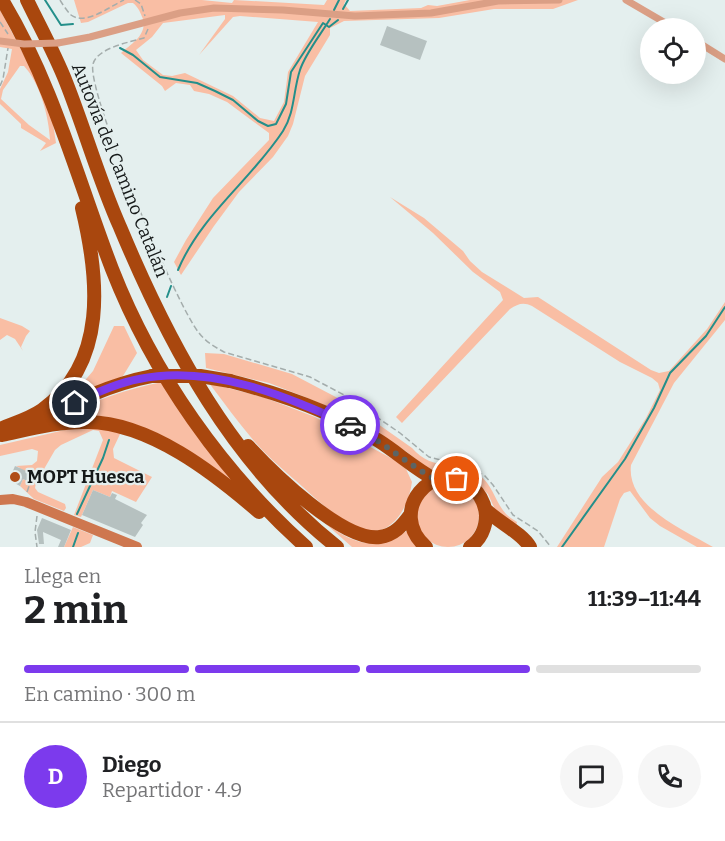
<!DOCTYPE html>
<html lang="es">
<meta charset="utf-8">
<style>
body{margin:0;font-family:Bitter,serif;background:#f6f6f6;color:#202124;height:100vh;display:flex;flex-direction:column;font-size:22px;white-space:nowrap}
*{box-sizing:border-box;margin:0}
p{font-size:20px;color:#757577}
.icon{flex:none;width:33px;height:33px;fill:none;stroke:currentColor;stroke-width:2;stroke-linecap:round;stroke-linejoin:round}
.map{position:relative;height:547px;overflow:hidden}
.panel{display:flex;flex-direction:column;background:#fff;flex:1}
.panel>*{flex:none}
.buttons{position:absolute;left:640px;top:18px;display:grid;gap:12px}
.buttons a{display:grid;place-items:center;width:66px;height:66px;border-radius:50%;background:#fff;box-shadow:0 6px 24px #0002;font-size:30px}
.pin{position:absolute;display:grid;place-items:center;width:51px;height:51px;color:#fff;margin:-26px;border:3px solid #fff;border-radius:50%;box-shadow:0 2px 6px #0007}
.courier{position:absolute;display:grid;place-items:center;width:60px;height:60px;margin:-30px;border:4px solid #7c3aed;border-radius:50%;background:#fff;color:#222;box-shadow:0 2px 8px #0007}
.head em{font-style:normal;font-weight:700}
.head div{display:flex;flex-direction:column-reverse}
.head{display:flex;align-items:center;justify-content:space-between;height:102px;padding:0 24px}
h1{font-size:39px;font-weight:700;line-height:45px}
.bar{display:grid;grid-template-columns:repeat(4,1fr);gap:9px 6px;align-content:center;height:72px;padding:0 24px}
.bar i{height:8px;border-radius:4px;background:#e0e0e0}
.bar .current{background:#7c3aed}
.bar p{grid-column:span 4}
.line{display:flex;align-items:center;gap:15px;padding:0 24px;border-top:2px solid #e0e0e0}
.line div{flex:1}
.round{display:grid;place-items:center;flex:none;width:63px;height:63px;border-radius:32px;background:#f6f6f6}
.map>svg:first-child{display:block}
</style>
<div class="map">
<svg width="725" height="547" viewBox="0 0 725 547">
<rect width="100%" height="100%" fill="#e4efee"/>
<path fill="#f9bea4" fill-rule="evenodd" d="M 74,0 L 202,0 L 232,3 L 234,0 L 324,5 L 327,0 L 346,0 L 344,4 L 350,11 L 421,8 L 428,5 L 437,6 L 470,0 L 578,0 L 553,9 L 494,9 L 439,18 L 344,21 L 330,28 L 330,35 L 305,76 L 293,124 L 288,136 L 273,157 L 239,192 L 214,226 L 181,275 L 174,262 L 186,240 L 213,198 L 269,140 L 269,133 L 227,102 L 209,94 L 194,91 L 190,85 L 176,83 L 165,91 L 162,86 L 121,53 C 132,43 147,35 143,19 C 140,12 139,8 133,3 L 128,3 L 88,22 L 81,23 ZM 225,15 L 225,19 L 199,55 L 233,17 L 240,16 L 318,22 L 288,72 L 284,102 L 274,121 L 260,118 L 233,96 L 185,73 L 172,76 L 163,75 L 143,60 L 136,50 L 152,37 L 163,23 Z
M 0,10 L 50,104 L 56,143 L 40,151 L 46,143 L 21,128 L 21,124 L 0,104 L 0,89 L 8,72 L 12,49 L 0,47 ZM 20,66 L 24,66 C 40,83 49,117 50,140 L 29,125 L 1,99 L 3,90 Z
M 390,197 L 424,218 L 463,251 L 470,261 L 482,272 L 524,298 L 538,297 L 651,370 L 659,373 L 669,371 L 707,329 L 725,302 L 725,320 L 674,383 L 631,465 C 626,506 684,530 713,547 L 697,547 L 660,526 L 650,518 L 630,491 L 624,493 L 620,499 L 604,547 L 557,547 L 602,477 L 618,462 L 646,418 L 660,390 L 658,383 L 652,378 L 620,362 L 532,306 C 523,302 518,304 510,309 L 402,423 L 396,417 L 503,300 L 500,292 L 473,272 L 433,233 Z
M 0,318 L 22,326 L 30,331 L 26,336 L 21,347 L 23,351 L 15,339 L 7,335 L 0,340 Z
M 114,326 L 124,326 L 137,353 L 123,376 L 69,399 L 93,371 Z
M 205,353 L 224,354 L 292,374 L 351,405 L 412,448 C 434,473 458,460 479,475 C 493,485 495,502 506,514 C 509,517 513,520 517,522 L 516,526 L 497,514 L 488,494 L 472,479 L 429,470 L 407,452 L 372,430 L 338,411 L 305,397 L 269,383 L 206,368 Z
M 163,382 L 253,502 L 133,424 L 108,417 L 77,415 L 58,419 C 92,401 126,389 163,382 Z
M 209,383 L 263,397 L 315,417 L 400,463 L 406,469 L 412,482 C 408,511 388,543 355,527 C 337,518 319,502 304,488 C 287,473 269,458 254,441 C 238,422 224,403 209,383 Z
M 91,427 L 121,432 L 113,449 L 114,458 L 152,477 L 136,502 L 112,491 L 110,497 L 93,490 L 81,517 L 74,515 L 103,440 L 99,431 L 93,430 L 61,445 L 55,450 L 36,483 L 35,488 L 38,492 L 65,504 L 66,508 L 64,511 L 34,499 L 20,486 L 23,479 L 27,481 L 30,473 L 18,471 L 20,468 L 16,466 L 32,465 L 37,461 L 38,451 L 32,449 L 0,456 L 0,445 L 69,429 Z
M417 516a31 31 0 1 1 62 0a31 31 0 1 1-62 0Z
M 293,495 C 315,513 345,547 377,543 C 388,542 397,536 407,531 L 417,547 L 352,547 Z
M 73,527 L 93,535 L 90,543 L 81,547 L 64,547 Z"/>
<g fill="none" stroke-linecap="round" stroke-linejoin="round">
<path stroke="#248f8a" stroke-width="2" d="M 45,0 L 61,25 L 73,24
M 343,9 L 348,0
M 334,10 L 339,0
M 120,48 L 133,55 L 160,77 L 197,83 L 215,91 L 233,100 L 258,121 L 268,126 L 276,124 L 286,104 L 291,72 L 323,23 L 329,27 L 338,20
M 178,270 C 201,215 251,180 283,131 C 295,112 293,91 300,70 C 305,54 321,34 330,19
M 167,297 L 171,286
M 77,514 L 103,458 L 109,440
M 73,547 L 78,533
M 562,547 L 625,459 L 654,408 L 670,373 L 706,336 L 725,307"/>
</g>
<path fill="#b6c1c0" d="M 387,26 L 427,41 L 420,60 L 380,45 Z
M 15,466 L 31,473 L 27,481 L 23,479 L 20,486 L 9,480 Z
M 93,490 L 110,497 L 112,493 L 117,495 L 115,499 L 147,515 L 141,523 L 143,525 L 135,537 L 82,515 Z
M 42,518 L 71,530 L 64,547 L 58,547 L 61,540 L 43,532 L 44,544 L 39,544 L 37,530 Z"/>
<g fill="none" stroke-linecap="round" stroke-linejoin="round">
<path stroke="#a4adac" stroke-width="1.5" stroke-dasharray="6 3" stroke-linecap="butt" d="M 60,0 C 63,5 67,11 71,15 C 86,26 110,6 124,0
M 135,0 L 141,4 L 145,16
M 0,22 L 8,34
M 148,29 L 144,38 C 130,42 97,48 93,64 C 86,91 177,307 199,333 C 206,342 215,347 224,352 L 310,377 L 346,396 L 400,433 L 429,457 L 472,468 L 485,476 L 493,485 L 513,515 L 538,531 L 551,547
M 0,86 L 3,79 L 8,48
M 27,492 L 32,478
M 37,516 L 35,532 L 37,547"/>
<path stroke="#db9f85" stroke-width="7" d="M 626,0 L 674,28
M 696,41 L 725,59
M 58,43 L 90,37 L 180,13 L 214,8 L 283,10 L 355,16 L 431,13 L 498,1 L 559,0"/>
<path stroke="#ce774f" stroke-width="10" d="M 0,500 L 13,499 L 26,502 L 137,547"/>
<path stroke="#a9470e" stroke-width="14" d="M 2,0 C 53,84 77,178 112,269 C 153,374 222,472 306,547
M 27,0 C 40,27 55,54 66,82 C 85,130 99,180 120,227 C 170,347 233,465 337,547
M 230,381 C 281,394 334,412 379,441 C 398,453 415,469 436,480
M 37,421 C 73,402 111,384 152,376
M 0,429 C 14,423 29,419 42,410 C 108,363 99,278 82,208
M 2,435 C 30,429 59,421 88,422 C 150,423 214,473 259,512
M 248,446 C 273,473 343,542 380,537 C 394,535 402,526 410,515
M 485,509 C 498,522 522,533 530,547
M 426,547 C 386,512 433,456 472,487 C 480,494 485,504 486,515 C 486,528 480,540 470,547"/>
<path stroke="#db9f85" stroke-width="7" d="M 0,41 L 24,44 L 58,43"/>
<path stroke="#a9470e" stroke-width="14" d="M 152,376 L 200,376 L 230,381"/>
</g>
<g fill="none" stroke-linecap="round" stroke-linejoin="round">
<path stroke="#5d6464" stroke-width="6" stroke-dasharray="0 10.8" d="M 350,425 C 381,440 406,463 436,480 L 446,478 L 457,479"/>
<path stroke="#7c3aed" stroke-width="8" d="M 75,403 C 95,393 117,383 139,379 C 212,364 285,396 350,425"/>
</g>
<circle fill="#b04d17" stroke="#e4efee" stroke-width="2" cx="15" cy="477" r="6"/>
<g text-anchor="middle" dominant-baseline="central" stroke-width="4.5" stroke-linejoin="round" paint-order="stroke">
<g font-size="18" fill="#151919" stroke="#e4efee">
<text transform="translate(120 170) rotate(68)">Autovía del Camino Catalán</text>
</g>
<g font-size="18" font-weight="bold" fill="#151919" stroke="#e4efee" text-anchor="start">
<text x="27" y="477">MOPT Huesca</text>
</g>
</g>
</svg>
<div class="buttons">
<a><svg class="icon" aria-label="locate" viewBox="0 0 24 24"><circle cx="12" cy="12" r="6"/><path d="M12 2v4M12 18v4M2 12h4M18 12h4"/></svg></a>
</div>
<div class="pin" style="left:457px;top:479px;background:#ea580c"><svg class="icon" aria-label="bag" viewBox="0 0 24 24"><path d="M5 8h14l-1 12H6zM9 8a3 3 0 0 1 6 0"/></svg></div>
<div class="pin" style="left:75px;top:403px;background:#1f2937"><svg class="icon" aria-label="home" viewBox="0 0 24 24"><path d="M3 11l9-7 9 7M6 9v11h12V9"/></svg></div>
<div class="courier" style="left:350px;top:425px"><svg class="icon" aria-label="car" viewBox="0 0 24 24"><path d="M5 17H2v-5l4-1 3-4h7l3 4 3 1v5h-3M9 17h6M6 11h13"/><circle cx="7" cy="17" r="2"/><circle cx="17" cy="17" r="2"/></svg></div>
</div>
<section class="panel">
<div class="head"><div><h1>2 min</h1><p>Llega en</p></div><em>11:39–11:44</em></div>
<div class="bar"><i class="current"></i><i class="current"></i><i class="current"></i><i></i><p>En camino · 300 m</p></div>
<div class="line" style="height:108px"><b class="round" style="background:#7c3aed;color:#fff">D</b><div><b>Diego</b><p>Repartidor · 4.9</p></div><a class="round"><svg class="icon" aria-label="chat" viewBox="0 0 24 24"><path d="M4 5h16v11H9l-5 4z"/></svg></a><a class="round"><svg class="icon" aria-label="phone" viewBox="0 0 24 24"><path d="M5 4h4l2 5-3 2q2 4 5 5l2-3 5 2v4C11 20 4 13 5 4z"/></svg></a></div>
</section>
